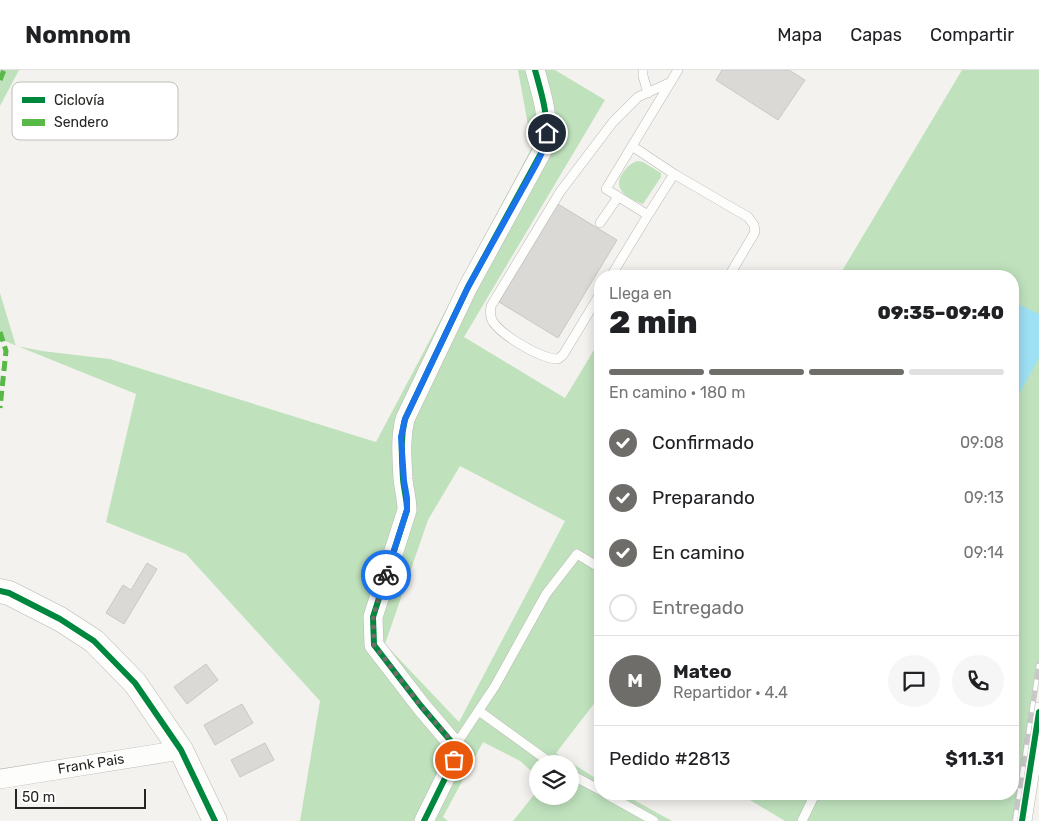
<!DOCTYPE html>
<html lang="es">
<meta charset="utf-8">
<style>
body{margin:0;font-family:Rubik,sans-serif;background:#f6f6f6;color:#202124;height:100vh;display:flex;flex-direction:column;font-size:19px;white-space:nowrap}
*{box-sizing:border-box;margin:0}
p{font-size:16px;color:#757577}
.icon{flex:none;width:28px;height:28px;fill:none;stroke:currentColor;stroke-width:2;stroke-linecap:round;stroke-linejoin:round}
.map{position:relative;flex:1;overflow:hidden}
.details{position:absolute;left:594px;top:200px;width:425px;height:530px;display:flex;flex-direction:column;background:#fff;border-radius:20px;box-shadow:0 2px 12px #0003}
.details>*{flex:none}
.fabs{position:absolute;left:529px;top:685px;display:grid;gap:10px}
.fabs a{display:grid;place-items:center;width:50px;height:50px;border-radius:50%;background:#fff;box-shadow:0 2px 12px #0003;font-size:25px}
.scale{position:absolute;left:15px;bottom:12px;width:131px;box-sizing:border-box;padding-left:5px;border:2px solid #262523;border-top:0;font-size:14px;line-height:18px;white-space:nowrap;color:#262523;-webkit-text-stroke:4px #fff;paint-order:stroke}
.pin{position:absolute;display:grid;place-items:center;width:42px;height:42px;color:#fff;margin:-21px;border:2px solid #fff;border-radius:50%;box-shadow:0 1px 5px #0007}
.courier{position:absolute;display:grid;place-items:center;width:50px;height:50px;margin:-25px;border:4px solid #1a73e8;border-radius:50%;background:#fff;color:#222;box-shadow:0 1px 6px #0007}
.head em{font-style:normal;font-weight:800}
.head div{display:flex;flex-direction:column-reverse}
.head{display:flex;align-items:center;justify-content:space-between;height:85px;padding:0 15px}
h1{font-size:32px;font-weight:800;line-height:38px}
.bar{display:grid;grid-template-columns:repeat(4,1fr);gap:8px 5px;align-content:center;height:60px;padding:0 15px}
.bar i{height:6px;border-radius:4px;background:#e0e0e0}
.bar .selected{background:#6e6d6a}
.bar p{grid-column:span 4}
.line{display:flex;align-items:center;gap:12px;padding:0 15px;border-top:1px solid #e0e0e0}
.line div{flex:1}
.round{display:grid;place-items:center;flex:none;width:52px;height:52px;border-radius:26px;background:#f6f6f6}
ol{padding:0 15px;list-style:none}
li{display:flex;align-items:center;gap:15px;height:55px}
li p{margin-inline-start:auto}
li .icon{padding:5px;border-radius:50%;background:#6e6d6a;color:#fff;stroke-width:4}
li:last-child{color:#757577}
li i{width:28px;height:28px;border:2px solid #e0e0e0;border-radius:50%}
header{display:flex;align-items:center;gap:30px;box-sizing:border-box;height:70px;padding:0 25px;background:#fff;border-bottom:1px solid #e0e0e0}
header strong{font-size:24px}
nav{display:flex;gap:28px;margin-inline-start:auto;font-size:18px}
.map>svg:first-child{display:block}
</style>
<header>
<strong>Nomnom</strong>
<nav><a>Mapa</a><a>Capas</a><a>Compartir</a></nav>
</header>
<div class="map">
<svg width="1039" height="751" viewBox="0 0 1039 751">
<rect width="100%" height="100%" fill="#f4f2ee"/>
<path fill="#bfe2bd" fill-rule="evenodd" d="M 0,0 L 19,0 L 0,36 Z
M 518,0 L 555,0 L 605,30 L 464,267 L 565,328 L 600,270 L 600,626 L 556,683 L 600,711 L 600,724 L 623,724 L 672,751 L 513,751 L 537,721 L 538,726 L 570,726 L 570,694 L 538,694 L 537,706 L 520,691 L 483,672 L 443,747 L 448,751 L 300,751 L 320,631 L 186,484 L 106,452 L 136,324 L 0,269 L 0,223 L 16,276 L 42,281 L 110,289 L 376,372 L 532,77 ZM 460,396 L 565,451 L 459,652 L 385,574 L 428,450 Z
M 962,0 L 1039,0 L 1039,605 L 1020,751 L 785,751 L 740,724 L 1012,724 L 1012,206 L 839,206 Z
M 637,91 L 643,92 L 661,103 L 661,107 L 643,134 C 629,129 612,120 622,104 C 627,97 630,94 637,91 Z"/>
<path fill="#9ee0f4" d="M 1018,234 L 1039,244 L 1039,288 L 1013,335 L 1013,245 Z"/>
<path fill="#dad9d6" stroke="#c9c8c5" d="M 722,0 L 789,0 L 805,10 L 778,50 L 716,10 Z
M 558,134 L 617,170 L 558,268 L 499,232 Z
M 147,493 L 157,499 L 124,554 L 106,543 L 123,515 L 131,520 Z
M 206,594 L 218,610 L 187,634 L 174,617 Z
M 242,634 L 253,653 L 215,675 L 204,655 Z
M 265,673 L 274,690 L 240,707 L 231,690 Z"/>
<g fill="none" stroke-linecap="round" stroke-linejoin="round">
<g stroke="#b8b7b4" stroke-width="10">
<path id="service" d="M 643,0 L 643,6 L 648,23
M 632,76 L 674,104 L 648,145 L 606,119 L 678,0
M 674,104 L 748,147 L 754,155 L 755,162 L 729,206
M 600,153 L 618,127
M 611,206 L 648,145
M 600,224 L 563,285 L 558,289 C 541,289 503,266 493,252 C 490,247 490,242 491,236 L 560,122 L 613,52 L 638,27 L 671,12
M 479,641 L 552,694
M 455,676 L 495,616 L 546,524 L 577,484 L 600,498
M 570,704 L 600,720
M 606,724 L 654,751
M 802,751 L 815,724"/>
</g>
<g stroke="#b8b7b4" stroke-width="20">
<path id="minor" d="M 0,709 L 181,680
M 424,751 L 454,690 L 455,676 L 421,636 L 374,575 L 373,547 L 407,440 C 407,429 404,420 403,409 C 402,388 400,369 405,349 L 468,217 L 546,74 C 548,43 543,29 535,0
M 1022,751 L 1039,642"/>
</g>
<g stroke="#b8b7b4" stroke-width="25">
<path id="tertiary" d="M 0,521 L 9,523 L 60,549 L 94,571 L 135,613 L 181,680 L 215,751"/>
</g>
<use href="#service" stroke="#fdfdfc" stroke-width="9"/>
<use href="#minor" stroke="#fdfdfc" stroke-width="19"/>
<use href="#tertiary" stroke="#fdfdfc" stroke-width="24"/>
<g stroke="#c8c8c7" stroke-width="5.5">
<path id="rail" d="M 1015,751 L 1039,594"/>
</g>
<use href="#rail" stroke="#fff" stroke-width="4" stroke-dasharray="11" stroke-linecap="butt"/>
<path stroke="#58b947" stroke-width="5" stroke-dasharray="10 5" stroke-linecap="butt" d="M 0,10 L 4,0
M 0,262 L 6,281 L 0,338"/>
<g stroke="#fff" stroke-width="9">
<path id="cycleway" d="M 0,521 L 9,523 L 60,549 L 94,571 L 135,613 L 181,680 L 215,751
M 424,751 L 454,690 L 455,676 L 421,636 L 374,575 L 373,547 L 407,440 C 407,429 404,420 403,409 C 402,388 400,369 405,349 L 468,217 L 546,74 C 548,43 543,29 535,0
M 1022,751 L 1039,642"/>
</g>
<use href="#cycleway" stroke="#00873e" stroke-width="6"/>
</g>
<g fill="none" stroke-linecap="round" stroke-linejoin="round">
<path stroke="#6e6d6a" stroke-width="5" stroke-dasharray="0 9" d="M 386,505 L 373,547 L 374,575 L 421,636 L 456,676 L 454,690"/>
<path stroke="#1a73e8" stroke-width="6" d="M 386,505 L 407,440 L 407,428 L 404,411 L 401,367 L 405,349 L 468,217 L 537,93 L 546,74 L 547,63"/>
</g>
<g text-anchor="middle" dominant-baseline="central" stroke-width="4" stroke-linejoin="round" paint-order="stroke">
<g font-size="14" fill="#262523" stroke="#fff">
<text transform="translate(91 694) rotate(-9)">Frank Pais</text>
</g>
</g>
<rect x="12" y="12" width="166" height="58" rx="8" fill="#fff" stroke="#bebebd" stroke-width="1"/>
<rect x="22" y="27" width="23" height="6" fill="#00873e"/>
<rect x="22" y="49" width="23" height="7" fill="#58b947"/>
<g font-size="14" fill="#262523">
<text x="54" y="35">Ciclovía</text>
<text x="54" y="57">Sendero</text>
</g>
</svg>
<div class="fabs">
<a><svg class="icon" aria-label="layers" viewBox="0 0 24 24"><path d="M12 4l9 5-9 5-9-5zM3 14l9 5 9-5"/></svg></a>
</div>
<div class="scale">50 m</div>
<div class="pin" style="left:454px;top:690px;background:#ea580c"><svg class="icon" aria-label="bag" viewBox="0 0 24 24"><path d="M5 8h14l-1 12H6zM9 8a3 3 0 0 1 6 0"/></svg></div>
<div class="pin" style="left:547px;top:63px;background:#1f2937"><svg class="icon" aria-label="home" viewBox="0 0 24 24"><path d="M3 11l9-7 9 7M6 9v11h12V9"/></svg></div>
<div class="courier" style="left:386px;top:505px"><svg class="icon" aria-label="bike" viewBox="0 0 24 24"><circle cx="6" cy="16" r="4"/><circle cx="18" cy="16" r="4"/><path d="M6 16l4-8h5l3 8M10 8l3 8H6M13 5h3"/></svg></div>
<section class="details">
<div class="head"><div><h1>2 min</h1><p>Llega en</p></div><em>09:35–09:40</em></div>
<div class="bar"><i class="selected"></i><i class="selected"></i><i class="selected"></i><i></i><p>En camino · 180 m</p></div>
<ol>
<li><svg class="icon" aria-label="check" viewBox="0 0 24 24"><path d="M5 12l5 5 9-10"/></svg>Confirmado<p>09:08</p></li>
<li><svg class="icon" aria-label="check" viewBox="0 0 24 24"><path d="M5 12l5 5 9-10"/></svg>Preparando<p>09:13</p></li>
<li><svg class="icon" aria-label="check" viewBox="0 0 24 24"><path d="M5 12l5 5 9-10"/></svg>En camino<p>09:14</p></li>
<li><i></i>Entregado</li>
</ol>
<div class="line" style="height:90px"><b class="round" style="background:#6e6d6a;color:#fff">M</b><div><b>Mateo</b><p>Repartidor · 4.4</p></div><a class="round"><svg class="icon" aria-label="chat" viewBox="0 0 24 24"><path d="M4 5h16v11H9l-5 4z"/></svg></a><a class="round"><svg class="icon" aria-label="phone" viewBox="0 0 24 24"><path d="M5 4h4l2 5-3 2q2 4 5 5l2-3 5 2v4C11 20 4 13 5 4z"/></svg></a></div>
<div class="line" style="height:65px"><div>Pedido #2813</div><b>$11.31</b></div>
</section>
</div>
